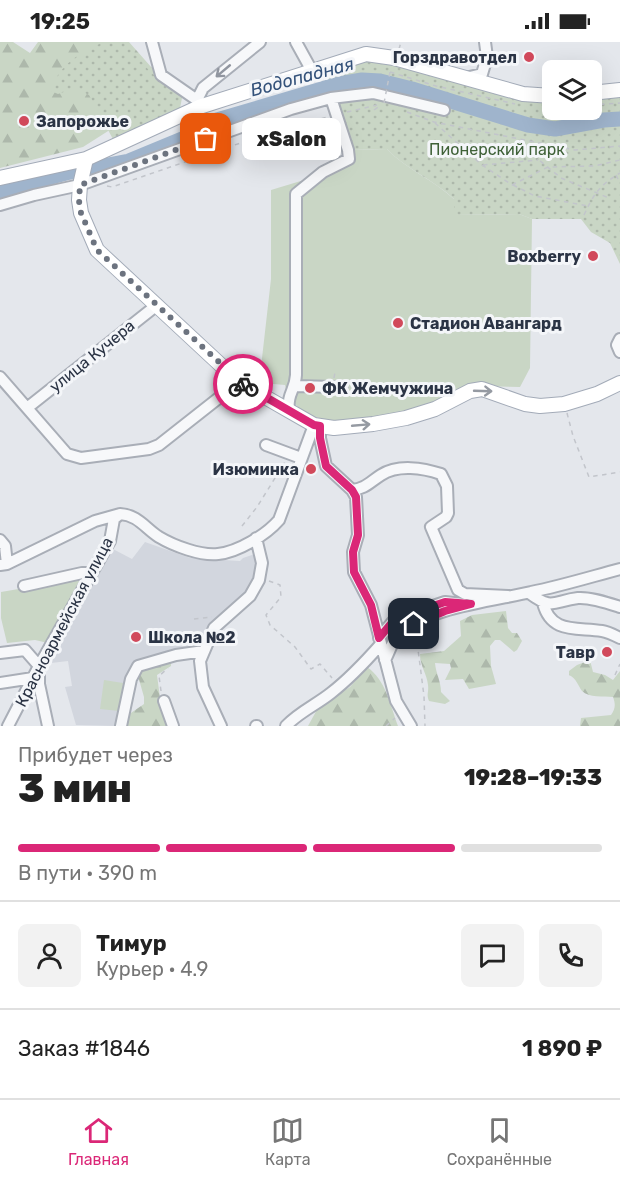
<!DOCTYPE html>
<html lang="ru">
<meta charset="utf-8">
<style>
body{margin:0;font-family:Rubik,sans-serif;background:#f2f2f2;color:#222;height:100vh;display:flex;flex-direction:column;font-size:22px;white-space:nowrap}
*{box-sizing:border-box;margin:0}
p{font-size:20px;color:#767676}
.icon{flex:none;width:33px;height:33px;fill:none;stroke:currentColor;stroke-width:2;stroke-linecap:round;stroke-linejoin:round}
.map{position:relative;height:684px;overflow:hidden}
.sheet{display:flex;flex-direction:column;background:#fff;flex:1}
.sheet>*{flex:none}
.buttons{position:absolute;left:542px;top:18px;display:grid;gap:12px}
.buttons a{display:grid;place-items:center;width:60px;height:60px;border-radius:9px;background:#fff;box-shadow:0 6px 24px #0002;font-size:30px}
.pin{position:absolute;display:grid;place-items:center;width:51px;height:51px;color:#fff;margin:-26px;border-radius:12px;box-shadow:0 3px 9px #0006}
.courier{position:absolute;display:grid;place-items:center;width:60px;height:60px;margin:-30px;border:4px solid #db2777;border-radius:50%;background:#fff;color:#222;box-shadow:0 2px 8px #0007}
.bubble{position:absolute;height:42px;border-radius:9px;background:#fff;box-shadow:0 6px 24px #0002;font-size:20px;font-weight:800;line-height:42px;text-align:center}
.summary em{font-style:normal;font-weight:800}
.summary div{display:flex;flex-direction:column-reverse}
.summary{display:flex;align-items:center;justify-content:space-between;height:102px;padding:0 18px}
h1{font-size:39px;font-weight:800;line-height:45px}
.bar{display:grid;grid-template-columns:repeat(4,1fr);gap:9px 6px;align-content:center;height:72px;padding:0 18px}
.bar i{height:8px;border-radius:4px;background:#e0e0e0}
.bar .active{background:#db2777}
.bar p{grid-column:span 4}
.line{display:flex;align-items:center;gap:15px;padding:0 18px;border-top:2px solid #e0e0e0}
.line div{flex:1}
.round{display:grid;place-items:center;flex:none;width:63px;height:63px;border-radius:9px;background:#f2f2f2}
.status{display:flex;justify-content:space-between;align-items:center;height:42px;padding:0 30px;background:#fff;direction:ltr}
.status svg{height:16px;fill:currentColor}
.tabs{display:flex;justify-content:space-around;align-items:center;height:84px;border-top:2px solid #e0e0e0;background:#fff;font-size:16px;color:#767676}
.tabs a{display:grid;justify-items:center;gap:3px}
.tabs .active{color:#db2777}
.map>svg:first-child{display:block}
</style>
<div class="status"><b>19:25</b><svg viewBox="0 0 49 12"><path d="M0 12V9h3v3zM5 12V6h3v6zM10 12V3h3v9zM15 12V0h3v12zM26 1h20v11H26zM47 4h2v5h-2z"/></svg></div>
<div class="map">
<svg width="620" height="684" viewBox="0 0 620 684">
<defs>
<pattern id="forest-firs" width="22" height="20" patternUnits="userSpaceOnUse" patternTransform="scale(1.5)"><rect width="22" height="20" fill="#c9d6c5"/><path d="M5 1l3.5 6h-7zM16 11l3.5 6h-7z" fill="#adb8ab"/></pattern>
<pattern id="park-dots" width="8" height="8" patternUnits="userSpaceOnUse" patternTransform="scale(1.5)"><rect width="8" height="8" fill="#c9d6c5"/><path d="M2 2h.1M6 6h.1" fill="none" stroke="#adb8ab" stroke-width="1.8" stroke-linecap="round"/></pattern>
</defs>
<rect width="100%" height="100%" fill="#e4e7ec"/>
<path fill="#d2d6de" d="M 145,500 L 190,516 L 240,519 L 243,516 L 255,512 L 259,523 L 257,537 L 203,606 L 137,623 L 116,684 L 76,683 L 65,645 L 72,644 L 68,619 L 51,621 L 111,506 L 132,517 Z"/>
<path fill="#c9d6c5" d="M 387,107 C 407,128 434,138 455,158 L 455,173 L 519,172 L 532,177 L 530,326 L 520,345 L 476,344 L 431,363 L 373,377 L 328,379 L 304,371 L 288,355 L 285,343 L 250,340 L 261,325 L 271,237 L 271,148 L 304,138 L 345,117 L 348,108 Z
M 83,536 L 48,601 L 35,598 L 7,601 L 1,576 L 1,550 Z
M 104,638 L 123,641 L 119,669 L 100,667 Z"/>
<path fill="url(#forest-firs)" d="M 0,0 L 13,0 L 30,11 L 38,0 L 129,0 L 160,35 L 116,84 L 83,105 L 0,126 Z
M 506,569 L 508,586 L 512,591 L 517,591 L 522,599 L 517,608 L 514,610 L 500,598 L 495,598 L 490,604 L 491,624 L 496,642 L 469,647 L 463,637 L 445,638 L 451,626 L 450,622 L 435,621 C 436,632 441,639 441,650 L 450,659 L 445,662 L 429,659 C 426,652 429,650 428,643 C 427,632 420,624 420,612 L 444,609 L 461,594 L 460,579 L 472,573 Z
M 590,618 L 593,630 L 605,633 L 613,638 L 620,629 L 620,684 L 580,684 L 581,676 L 611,673 C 615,667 616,663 613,655 C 603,654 589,656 582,649 C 577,642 577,637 569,633 L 569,629 L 577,623 Z
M 171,621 L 171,624 L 157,633 L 162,671 L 168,684 L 125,684 L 125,675 L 144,662 L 144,655 L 138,634 C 147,623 158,623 171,621 Z
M 367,625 C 386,638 390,663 398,684 L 308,684 L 319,664 L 350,645 Z"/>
<path fill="url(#park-dots)" d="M 104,0 L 126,0 L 151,31 L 183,51 L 179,71 L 114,99 L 89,53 L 75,46 L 58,52 L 51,49 C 57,24 82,9 104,0 Z
M 365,12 L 513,42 L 533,50 L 552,50 L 552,68 L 591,68 L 591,48 L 620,46 L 620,222 L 610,201 L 591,190 L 581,177 L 532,177 L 519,172 L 454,173 L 454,157 C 434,138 407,128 387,107 L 348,108 L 321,26 Z"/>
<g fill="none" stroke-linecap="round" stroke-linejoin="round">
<path stroke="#9fb4cc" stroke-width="15" d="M 0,149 L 66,131 L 129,119 L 204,88 L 217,78 L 339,42 L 362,38 L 380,39 L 412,47 L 528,83 L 555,87 L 604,78 L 620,77"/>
<g stroke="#a9aeb7" stroke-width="14">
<path id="minor" d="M 152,0 L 161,33 L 197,58
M 296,0 L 312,29
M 465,36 L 482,32 L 487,15 L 485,0
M 199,65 L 197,58 L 203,46 L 260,0
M 0,163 L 34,153 L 80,143 L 291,67 L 331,56 L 373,51 L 444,68
M 620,297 L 617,303 L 620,310
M 0,335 L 67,412 L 81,416 L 149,407 L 159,403 L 239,340
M 295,344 L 334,345
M 27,366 L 157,263
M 289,369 C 287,351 295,349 296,333 L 296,152 L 323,130 L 349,117 L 348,108 L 331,56
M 320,384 L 320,396 L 326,424 L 352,448 L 356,455 L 358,493 L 353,510 L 354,530 L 371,563 L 396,659 L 411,684
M 266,403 L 301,416
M 352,448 C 365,447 370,440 381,433 C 398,422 423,426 441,432 L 447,444 L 448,471 L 446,475 L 431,485 L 458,548 L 465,552 L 508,554
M 0,498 L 5,504 L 7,522
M 0,523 L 7,522 L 95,479 L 120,472
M 24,544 L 82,531 L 92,531
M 529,551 C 553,569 553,559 578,556 C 591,555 608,561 620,565
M 543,561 C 551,592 576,585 602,589 C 608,590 614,593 620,596
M 379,596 L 395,577 L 445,560 L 463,562
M 0,611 L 25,608 L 39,624 L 39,642 L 48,684
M 385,618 C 389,611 392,600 397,594 C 419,567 498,558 531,550 C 561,544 590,535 620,527
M 0,641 L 33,636
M 164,659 L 173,684
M 8,684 L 39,624 L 110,499 L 114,477 L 120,472 C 138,473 145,486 159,495 C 174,504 201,514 218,512 C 238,510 266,493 279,478 L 314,383
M 121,684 L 131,637 L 138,624 L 176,613 L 204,609
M 221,684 L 203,645 L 200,619 L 214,586 L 250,554 L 259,538 L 262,521 L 256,496
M 256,684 L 257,684
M 286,684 C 299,670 316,663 331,651 C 349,637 366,619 381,602"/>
</g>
<g stroke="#a3abb8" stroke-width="16">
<path id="major" d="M 591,51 L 620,48
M 86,117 L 80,143 L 79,158 L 81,171 L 97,208 L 239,340 L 314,383 L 334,386 L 373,382 L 406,376 L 435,367 L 470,349 L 482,347 L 525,362 L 540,364 L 564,362 L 597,352 L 620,341
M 0,136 L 86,117 L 199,65 L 366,12 L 394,16 L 523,52 L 552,54"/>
</g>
<path stroke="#c2c5cb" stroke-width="1.5" stroke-dasharray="4.5 4.5" stroke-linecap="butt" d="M 399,7 L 401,0
M 390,30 L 436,44 L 515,62
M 591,63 L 620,61
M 374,68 L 381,63
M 347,70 L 377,63
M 407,70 L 434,80 L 575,108 L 620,104
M 435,81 L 482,123 L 512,143 L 548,125 L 594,124 L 620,118
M 295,83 L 328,75
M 543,102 L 539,118 L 561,136 L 609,156
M 483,123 L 538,118
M 616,133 L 620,141
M 513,143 L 535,154 L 588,164
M 107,144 L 112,145 L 293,83 L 292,77
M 584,173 C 594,151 600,143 620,131
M 334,336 L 335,330
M 345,345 L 373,349
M 567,371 L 573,394 L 589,435 L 620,430
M 242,484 L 257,465 L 285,420
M 269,539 L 280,543 L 281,555 L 266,573 L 270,583 L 295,605 L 311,627 L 320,622 L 332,636
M 194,577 L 212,575
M 416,592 L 424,654 L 425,684
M 615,633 L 620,622
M 161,649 L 159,634 L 168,626
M 386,684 L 395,676"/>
<use href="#minor" stroke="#f7f8fa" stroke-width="10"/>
<use href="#major" stroke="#fff" stroke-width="14"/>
<path stroke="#c2c5cb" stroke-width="1.5" stroke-dasharray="4.5 4.5" stroke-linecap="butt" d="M 384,61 L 390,30"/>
</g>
<defs><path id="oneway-shaft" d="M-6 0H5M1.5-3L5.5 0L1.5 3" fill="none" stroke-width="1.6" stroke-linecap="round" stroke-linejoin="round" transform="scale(1.5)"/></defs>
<use stroke="#9196a0" href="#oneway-shaft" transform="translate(223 29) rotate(140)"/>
<g stroke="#959aa2">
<use href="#oneway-shaft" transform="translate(483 349) rotate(2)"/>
<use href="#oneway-shaft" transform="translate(361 383) rotate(-5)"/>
</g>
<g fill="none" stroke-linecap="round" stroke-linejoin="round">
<path stroke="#6c737f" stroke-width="6" stroke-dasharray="0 10.8" d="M 206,97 L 80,143 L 79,159 L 81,171 L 97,208 L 243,342"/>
<path stroke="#db2777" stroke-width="8" d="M 243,342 L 314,383 L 320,384 L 320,396 L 326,424 L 352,448 L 356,455 L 358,493 L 353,510 L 354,530 L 371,563 L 379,596 L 395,577 L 445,560 L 471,562 L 445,569 L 414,582"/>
</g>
<g fill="#d1495b" stroke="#f4f6f9" stroke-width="2">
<circle cx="529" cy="15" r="6"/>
<circle cx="24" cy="79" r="6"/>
<circle cx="593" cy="214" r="6"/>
<circle cx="398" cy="281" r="6"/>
<circle cx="310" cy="346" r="6"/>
<circle cx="311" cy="427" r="6"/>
<circle cx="136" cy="595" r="6"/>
<circle cx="607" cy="610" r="6"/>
</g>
<g text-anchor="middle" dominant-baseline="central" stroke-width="6" stroke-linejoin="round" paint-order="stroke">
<g font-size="16" font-weight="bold" fill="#2b3445" stroke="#f4f6f9" text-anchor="end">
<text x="517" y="15">Горздравотдел</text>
<text x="36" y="79" text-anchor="start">Запорожье</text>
<text x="581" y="214">Boxberry</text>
<text x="410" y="281" text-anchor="start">Стадион Авангард</text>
<text x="322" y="346" text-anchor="start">ФК Жемчужина</text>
<text x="299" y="427">Изюминка</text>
<text x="148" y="595" text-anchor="start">Школа №2</text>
<text x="595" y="610">Тавр</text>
</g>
<g font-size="16" fill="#3f6138" stroke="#f4f6f9">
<text x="497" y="107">Пионерский парк</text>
</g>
<g font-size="16" fill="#2b3445" stroke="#f4f6f9">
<text transform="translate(92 314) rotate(-39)">улица Кучера</text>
<text transform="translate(64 580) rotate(-62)">Красноармейская улица</text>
</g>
<g font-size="18" font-style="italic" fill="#34527a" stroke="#f4f6f9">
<text transform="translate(302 35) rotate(-15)">Водопадная</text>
</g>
</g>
</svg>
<div class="buttons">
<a><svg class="icon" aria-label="layers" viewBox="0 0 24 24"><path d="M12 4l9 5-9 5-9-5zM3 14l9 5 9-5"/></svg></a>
</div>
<div class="pin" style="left:206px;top:97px;background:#ea580c"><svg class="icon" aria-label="bag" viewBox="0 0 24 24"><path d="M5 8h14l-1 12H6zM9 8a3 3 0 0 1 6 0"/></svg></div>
<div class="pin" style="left:414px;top:582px;background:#1f2937"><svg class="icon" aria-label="home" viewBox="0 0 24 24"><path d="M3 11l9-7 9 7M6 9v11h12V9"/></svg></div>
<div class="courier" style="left:243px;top:342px"><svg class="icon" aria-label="bike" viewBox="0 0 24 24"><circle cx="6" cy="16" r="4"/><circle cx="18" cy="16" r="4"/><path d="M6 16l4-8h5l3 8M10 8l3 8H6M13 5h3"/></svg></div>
<div class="bubble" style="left:242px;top:76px;width:99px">xSalon</div>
</div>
<section class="sheet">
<div class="summary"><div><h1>3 мин</h1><p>Прибудет через</p></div><em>19:28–19:33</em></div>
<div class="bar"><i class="active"></i><i class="active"></i><i class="active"></i><i></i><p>В пути · 390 m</p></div>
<div class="line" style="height:108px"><a class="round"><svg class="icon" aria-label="person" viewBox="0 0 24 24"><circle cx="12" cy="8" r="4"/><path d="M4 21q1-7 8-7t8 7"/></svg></a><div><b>Тимур</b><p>Курьер · 4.9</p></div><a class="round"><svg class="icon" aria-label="chat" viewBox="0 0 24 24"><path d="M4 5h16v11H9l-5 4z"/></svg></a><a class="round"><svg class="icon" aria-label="phone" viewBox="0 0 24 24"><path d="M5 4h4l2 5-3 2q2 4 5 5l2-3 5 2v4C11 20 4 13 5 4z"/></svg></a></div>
<div class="line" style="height:78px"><div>Заказ #1846</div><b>1 890 ₽</b></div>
</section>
<nav class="tabs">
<a class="active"><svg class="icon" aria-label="home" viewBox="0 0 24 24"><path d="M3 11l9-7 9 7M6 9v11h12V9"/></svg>Главная</a>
<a><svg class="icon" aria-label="map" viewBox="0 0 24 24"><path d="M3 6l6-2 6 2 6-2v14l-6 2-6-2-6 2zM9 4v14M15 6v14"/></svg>Карта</a>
<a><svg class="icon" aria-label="saved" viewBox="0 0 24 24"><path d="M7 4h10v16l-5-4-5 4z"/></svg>Сохранённые</a>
</nav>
